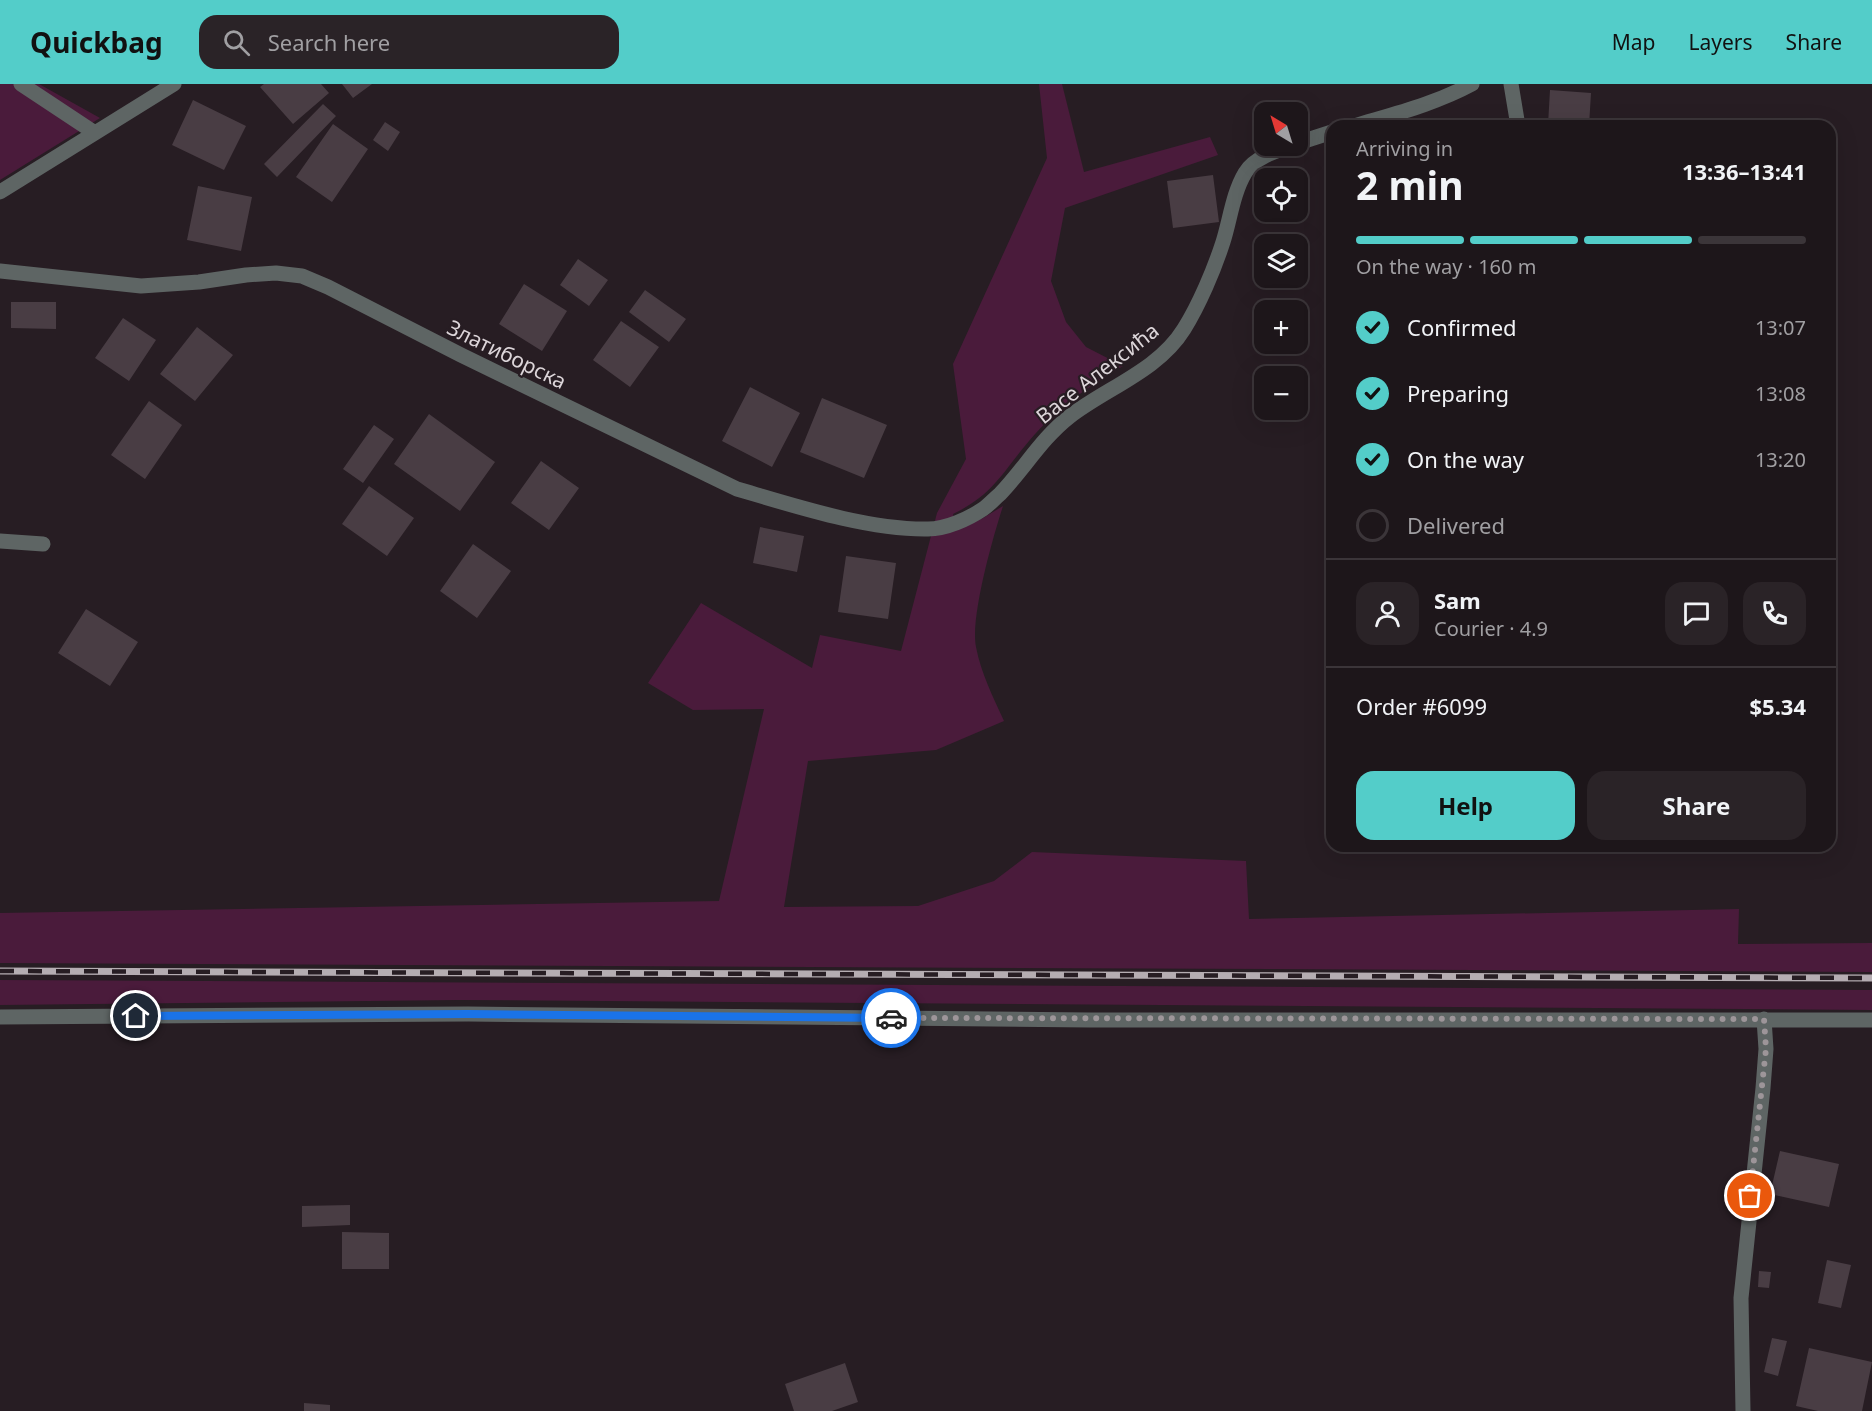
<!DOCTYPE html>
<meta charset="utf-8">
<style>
body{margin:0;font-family:"Noto Sans",sans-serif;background:#2a2327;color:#f1f3f6;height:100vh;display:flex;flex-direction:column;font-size:22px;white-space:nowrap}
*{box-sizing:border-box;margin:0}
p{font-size:20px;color:#a09fa2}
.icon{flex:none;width:33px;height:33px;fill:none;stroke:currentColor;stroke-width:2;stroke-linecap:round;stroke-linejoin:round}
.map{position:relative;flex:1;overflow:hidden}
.side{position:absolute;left:1326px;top:36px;width:510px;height:732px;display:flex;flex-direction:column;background:#1d161a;border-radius:18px;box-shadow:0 6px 24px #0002,0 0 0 2px #3b3539}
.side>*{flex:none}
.needle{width:39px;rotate:322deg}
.fabs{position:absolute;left:1254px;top:18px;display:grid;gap:12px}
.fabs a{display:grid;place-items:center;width:54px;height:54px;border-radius:12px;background:#1d161a;box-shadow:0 6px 24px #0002,0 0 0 2px #3b3539;font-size:30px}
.pin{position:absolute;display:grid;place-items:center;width:51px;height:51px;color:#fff;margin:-26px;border:3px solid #fff;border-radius:50%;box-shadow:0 2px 6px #0007}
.courier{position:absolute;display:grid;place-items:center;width:60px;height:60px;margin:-30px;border:4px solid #1a73e8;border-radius:50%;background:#fff;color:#222;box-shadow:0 2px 8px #0007}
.overview em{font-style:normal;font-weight:700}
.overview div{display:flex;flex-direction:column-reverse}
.overview{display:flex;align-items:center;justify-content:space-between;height:102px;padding:0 30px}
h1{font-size:39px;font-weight:700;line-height:45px}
.bar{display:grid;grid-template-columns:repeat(4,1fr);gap:9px 6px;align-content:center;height:72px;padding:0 30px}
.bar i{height:8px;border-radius:4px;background:#3b3539}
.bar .active{background:#53cdc9}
.bar p{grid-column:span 4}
.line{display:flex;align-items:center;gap:15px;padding:0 30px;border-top:2px solid #3b3539}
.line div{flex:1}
.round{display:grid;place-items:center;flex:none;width:63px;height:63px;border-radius:18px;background:#2a2327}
ol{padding:0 30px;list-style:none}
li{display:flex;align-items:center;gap:18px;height:66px}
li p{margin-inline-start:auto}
li .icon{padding:6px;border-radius:50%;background:#53cdc9;color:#111;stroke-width:4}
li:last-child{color:#a09fa2}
li i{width:33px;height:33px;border:3px solid #3b3539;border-radius:50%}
.action{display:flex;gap:12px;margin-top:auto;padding:12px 30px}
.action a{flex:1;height:69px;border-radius:18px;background:#53cdc9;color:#111;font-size:24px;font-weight:700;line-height:69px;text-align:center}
.action a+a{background:#2a2327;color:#f1f3f6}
header{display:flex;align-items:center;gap:36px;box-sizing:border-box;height:84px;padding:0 30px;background:#53cdc9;color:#111}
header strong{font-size:28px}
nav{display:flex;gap:33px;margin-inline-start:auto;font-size:21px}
.search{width:420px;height:54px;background:#2a2327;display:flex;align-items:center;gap:15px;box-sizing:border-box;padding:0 21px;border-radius:18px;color:#a09fa2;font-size:22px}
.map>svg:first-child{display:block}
</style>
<header>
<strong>Quickbag</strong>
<div class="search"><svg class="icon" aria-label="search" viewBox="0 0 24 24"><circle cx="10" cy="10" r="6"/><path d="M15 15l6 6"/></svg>Search here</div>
<nav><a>Map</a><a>Layers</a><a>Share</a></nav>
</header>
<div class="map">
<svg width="1872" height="1327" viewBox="0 0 1872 1327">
<rect width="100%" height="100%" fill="#271d23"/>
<path fill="#4a1b3b" d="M 0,0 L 39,0 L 100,34 L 0,96 Z
M 1039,0 L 1062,0 L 1084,88 L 1210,53 L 1218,71 L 1065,124 L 1051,197 L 1066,238 L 1086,263 L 1123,282 C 1086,304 1057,324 1029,357 C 1002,389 993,411 953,430 L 957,444 L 983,434 L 1003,422 C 993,453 970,533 976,563 C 981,589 993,613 1004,637 L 936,666 L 808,677 L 784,823 L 918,822 L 994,797 L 1032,768 L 1246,777 L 1249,835 L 1739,825 L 1738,860 L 1872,859 L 1872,888 L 0,879 L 0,829 L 719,817 L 764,625 L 693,626 L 648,599 L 701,519 L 812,584 L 820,551 L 901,567 L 937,429 L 966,375 L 953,280 L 1047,74 Z
M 0,896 L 1872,906 L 1872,926 L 458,916 L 0,921 Z"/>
<path fill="#493d44" d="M 264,0 L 321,0 L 329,9 L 293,40 L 260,3 Z
M 342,0 L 372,0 L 353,14 Z
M 1550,6 L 1591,9 L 1589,42 L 1548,41 Z
M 193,16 L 246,42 L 224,86 L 172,61 Z
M 323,20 L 336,32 L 277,93 L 264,80 Z
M 385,38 L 400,48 L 388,67 L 373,56 Z
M 333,40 L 368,65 L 332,118 L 296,93 Z
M 1213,91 L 1219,138 L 1173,144 L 1167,97 Z
M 198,102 L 252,113 L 241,167 L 187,156 Z
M 578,175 L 608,196 L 589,222 L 560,201 Z
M 524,200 L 567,227 L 542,267 L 499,240 Z
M 645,206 L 686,235 L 669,258 L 629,228 Z
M 11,218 L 56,218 L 56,245 L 11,244 Z
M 123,234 L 156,256 L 129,297 L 95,274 Z
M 621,237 L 659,263 L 630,303 L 593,276 Z
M 197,243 L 233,271 L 195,317 L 160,290 Z
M 750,303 L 800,329 L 772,383 L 722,357 Z
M 822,314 L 887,341 L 864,394 L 800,368 Z
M 149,317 L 182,341 L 145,395 L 111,371 Z
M 429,330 L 495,378 L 460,427 L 394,380 Z
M 374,341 L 394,355 L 363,399 L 343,385 Z
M 541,377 L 579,404 L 549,446 L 511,419 Z
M 369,402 L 414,434 L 387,472 L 342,440 Z
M 760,443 L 804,452 L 797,488 L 753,479 Z
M 473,460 L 511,487 L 477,534 L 440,507 Z
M 846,472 L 896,479 L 888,535 L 838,528 Z
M 86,525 L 138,558 L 110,602 L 58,569 Z
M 1780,1067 L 1839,1080 L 1829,1123 L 1770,1110 Z
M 350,1121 L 350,1141 L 302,1143 L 302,1122 Z
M 342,1148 L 389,1149 L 389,1185 L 342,1185 Z
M 1827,1176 L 1851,1181 L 1841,1224 L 1818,1219 Z
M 1759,1187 L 1771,1188 L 1769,1204 L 1758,1203 Z
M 1772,1254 L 1787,1257 L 1778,1292 L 1764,1288 Z
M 1809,1264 L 1872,1278 L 1862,1327 L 1818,1327 L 1796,1322 Z
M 845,1279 L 858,1318 L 832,1327 L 794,1327 L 785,1300 Z
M 304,1319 L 330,1321 L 330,1327 L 304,1327 Z"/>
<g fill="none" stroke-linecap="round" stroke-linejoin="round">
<path stroke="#5e6564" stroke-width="15" d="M 21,0 L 95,49
M 1511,0 L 1518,42
M 1354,42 C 1394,30 1435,20 1472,0
M 1298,59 L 1332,48
M 0,108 L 174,0
M 0,187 L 141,202 L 199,198 L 246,191 L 276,189 L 302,192 L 328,203 L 461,271 L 737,405 C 795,422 868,446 928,445 C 946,445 968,435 983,425 C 989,421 994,415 1000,410 C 1024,385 1042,354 1069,333 C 1106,304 1158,287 1184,245 C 1199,221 1214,186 1223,158 C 1230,136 1233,109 1245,89 C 1254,74 1275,67 1291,62
M 0,457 L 43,460
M 0,933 L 468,930 L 1090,936 L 1872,936
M 1743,1327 L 1741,1214 L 1763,1004 L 1766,965 L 1764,935"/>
<g stroke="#b5adb2" stroke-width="7">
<path id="rail" d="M 0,887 L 1872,894"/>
</g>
<use href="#rail" stroke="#271d23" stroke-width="4.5" stroke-dasharray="14" stroke-linecap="butt"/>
</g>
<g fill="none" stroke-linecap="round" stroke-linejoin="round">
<path stroke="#9d9599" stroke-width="6" stroke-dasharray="0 10.8" d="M 891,934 L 1764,935 L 1766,965 L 1750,1112"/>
<path stroke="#1a73e8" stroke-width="8" d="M 136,932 L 468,930 L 891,934"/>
</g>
<g text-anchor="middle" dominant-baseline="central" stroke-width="4.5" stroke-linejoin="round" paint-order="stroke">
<g font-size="21" fill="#dcd5d9" stroke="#271d23">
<text transform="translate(507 270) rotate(26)">Златиборска</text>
<text transform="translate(1097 289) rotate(-38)">Васе Алексића</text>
</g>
</g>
</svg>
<div class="fabs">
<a><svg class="needle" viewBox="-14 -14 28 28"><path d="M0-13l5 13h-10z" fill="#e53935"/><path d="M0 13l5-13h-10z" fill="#a09fa2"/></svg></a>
<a><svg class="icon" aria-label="locate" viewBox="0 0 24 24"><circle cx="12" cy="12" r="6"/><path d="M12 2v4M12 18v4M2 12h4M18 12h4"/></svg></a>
<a><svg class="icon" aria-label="layers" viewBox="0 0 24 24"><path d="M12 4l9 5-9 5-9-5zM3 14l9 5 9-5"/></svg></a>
<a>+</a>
<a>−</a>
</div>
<div class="pin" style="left:1750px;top:1112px;background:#ea580c"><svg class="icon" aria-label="bag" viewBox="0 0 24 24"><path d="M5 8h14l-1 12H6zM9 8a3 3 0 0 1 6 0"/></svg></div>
<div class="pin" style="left:136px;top:932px;background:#1f2937"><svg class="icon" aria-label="home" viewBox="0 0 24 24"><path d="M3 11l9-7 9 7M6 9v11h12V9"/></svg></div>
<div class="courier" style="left:891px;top:934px"><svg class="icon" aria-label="car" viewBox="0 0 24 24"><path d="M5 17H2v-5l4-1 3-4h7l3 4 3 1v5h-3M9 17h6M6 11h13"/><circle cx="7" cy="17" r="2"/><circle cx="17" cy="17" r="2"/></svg></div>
<section class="side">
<div class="overview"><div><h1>2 min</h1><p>Arriving in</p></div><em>13:36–13:41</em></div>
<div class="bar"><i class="active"></i><i class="active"></i><i class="active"></i><i></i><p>On the way · 160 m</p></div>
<ol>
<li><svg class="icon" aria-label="check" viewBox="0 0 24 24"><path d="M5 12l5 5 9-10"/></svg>Confirmed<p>13:07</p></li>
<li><svg class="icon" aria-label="check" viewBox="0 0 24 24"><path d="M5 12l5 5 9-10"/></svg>Preparing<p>13:08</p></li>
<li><svg class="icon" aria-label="check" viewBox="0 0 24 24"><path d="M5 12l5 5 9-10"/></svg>On the way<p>13:20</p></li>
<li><i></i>Delivered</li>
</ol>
<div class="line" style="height:108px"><a class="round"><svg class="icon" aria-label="person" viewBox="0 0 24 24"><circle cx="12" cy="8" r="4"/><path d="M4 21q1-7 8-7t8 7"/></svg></a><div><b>Sam</b><p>Courier · 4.9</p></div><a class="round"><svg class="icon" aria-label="chat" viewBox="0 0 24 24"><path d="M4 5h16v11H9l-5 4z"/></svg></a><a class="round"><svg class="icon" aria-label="phone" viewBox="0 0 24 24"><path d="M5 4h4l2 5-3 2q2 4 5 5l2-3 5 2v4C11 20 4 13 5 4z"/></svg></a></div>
<div class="line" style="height:78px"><div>Order #6099</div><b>$5.34</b></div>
<div class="action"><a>Help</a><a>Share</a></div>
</section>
</div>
